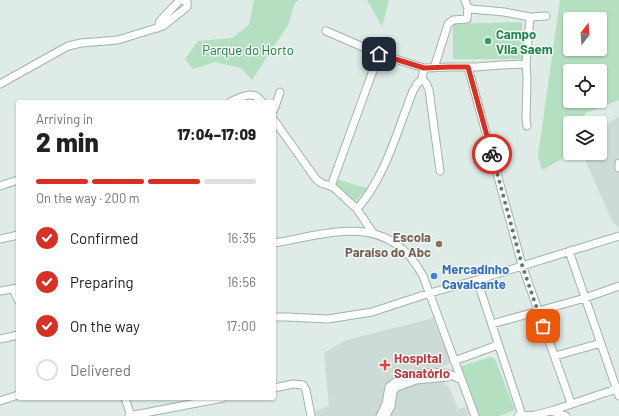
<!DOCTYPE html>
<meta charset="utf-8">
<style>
body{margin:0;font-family:Barlow,sans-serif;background:#f6f6f6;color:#202124;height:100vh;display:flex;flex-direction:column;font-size:15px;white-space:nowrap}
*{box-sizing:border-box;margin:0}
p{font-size:13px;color:#757577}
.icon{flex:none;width:22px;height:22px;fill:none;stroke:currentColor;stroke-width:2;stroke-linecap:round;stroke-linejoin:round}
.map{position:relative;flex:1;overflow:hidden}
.sheet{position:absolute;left:16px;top:100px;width:260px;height:300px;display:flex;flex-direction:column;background:#fff;border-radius:4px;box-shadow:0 1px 3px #0004}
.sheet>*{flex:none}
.needle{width:26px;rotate:17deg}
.tools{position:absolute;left:563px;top:12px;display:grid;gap:8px}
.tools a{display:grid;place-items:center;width:44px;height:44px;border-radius:4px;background:#fff;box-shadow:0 1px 3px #0004;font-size:20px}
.pin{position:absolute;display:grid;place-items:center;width:34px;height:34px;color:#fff;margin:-17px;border-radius:8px;box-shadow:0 2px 6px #0006}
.courier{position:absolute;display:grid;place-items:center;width:40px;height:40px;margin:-20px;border:3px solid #d93025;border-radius:50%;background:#fff;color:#222;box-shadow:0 1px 5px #0007}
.overview em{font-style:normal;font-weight:800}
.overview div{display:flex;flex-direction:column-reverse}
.overview{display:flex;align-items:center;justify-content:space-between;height:68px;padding:0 20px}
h1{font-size:26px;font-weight:800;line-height:30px}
.bar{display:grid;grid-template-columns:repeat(4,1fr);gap:6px 4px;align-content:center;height:48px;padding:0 20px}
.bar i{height:5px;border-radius:3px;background:#e0e0e0}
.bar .current{background:#d93025}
.bar p{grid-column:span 4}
ol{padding:0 20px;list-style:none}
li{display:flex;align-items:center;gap:12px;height:44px}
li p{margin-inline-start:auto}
li .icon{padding:4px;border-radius:50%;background:#d93025;color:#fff;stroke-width:4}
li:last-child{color:#757577}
li i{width:22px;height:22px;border:2px solid #e0e0e0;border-radius:50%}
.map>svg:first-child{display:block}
</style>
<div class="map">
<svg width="619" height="416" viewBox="0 0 619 416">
<rect width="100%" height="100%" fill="#deebe6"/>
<path fill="#ccdbd5" d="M 619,116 L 619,228 L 612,221 L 582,153 L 600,153 L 600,130 Z
M 433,318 L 451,363 L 439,368 L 445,386 L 448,385 L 458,409 L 466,407 L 469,415 L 466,416 L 313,416 L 312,412 L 329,406 L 324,353 L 346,340 Z"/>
<path fill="#b5dfc1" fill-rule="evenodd" d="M 254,0 L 299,0 L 295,3 L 288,25 L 252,80 L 241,68 L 215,62 L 193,69 L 185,59 L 198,41 L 232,38 L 249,25 Z
M 367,0 L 389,0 L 382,27 Z
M 560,0 L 619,0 L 619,100 L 586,113 L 578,123 L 570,123 L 570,131 L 566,136 L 564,158 L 542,170 L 538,156 ZM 570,19 L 600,19 L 600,49 L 570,49 ZM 570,71 L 600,71 L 600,101 L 570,101 Z
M 522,22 L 522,59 L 453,59 L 453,24 Z
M 335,179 L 367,188 L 353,204 L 332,184 Z
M 491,357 L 495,359 L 515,410 L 499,416 L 476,416 L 458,367 Z"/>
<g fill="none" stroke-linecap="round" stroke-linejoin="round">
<g stroke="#a1b3ad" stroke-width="9">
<path id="minor" d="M 465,0 L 467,6 L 471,9 L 504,12 L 530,17 L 546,16
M 326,31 L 379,54 L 424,68 L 450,67 L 476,67 L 501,65 L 526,64
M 468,67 L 522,265 L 571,403
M 434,68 L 448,24 L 453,20 L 467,19 L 468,8
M 422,79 L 426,83 L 429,90 L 440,171
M 0,84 L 68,46 L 81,43 L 118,40 L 163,26 L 187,7 L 187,2 L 183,0 L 179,1 L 160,21 L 158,28
M 230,102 C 242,97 253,89 262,102
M 274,110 L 280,92
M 274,120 L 316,179 L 321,183 L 333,187 L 357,209 L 373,233
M 527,126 L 526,120 L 527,78 L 526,64 L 530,17
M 619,163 L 619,168
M 0,186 L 18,180
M 331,186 L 379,54
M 357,209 C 386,176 397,131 413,91 L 417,84 L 422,79 L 424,68
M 0,239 L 18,235
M 274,243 C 333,233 388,211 423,276 L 475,416
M 569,251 L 619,396
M 477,280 L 522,415
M 13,289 L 18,300
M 0,291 L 18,288
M 274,317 L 287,317 L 328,319 L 372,312 L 430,293 L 477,280 L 619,236
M 492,324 L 585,298 L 619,286
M 0,339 L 18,335
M 555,356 L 601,343
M 454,361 L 498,345
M 274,388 L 293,384 L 303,385 L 306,390 L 311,416
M 125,398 L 131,416
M 0,401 L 18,395
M 551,411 L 566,416
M 129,416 L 223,398
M 380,416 L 386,404 L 389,387 C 400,376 429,370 444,373 C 450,373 456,378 462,380
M 386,416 L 391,406 L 393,391 L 397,387 L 416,380 L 448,377
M 518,416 L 535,415 L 551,411 L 619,388"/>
</g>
<use href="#minor" stroke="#fff" stroke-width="7"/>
</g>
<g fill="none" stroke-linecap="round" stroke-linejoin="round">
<path stroke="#617973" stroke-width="4" stroke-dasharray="0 7.2" d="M 492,154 L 522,265 L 543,326"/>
<path stroke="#d93025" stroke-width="5" d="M 379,54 L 424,68 L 450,67 L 468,67 L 492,154"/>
</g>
<circle fill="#2e9e5b" stroke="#eff8f3" stroke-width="1.5" cx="488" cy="41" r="4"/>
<circle fill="#8d6e63" stroke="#eff8f3" stroke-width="1.5" cx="439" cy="244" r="4"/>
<circle fill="#3f7fe0" stroke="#eff8f3" stroke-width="1.5" cx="434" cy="276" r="4"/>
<path fill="#e0444e" stroke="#eff8f3" stroke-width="1.5" d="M383 359h4v4h4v4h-4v4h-4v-4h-4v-4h4z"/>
<g text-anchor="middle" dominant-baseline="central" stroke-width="3" stroke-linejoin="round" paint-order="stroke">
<g font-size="13" font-weight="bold" fill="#27864d" stroke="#eff8f3" text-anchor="start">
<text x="496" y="34">Campo<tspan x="496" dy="15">Vila Saem</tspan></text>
</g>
<g font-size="13" fill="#257647" stroke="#eff8f3">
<text x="248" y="50">Parque do Horto</text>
</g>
<g font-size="13" font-weight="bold" fill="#785e54" stroke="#eff8f3" text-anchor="end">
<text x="431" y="237">Escola<tspan x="431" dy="15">Paraíso do Abc</tspan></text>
</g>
<g font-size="13" font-weight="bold" fill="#366cbe" stroke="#eff8f3" text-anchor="start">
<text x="442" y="269">Mercadinho<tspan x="442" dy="15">Cavalcante</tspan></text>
</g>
<g font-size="13" font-weight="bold" fill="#be3a42" stroke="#eff8f3" text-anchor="start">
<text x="394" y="358">Hospital<tspan x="394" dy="15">Sanatório</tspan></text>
</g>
</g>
</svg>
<div class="tools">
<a><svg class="needle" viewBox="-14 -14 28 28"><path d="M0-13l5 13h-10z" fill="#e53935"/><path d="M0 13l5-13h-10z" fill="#757577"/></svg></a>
<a><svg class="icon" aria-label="locate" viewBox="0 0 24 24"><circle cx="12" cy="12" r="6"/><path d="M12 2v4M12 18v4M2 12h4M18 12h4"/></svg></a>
<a><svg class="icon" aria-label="layers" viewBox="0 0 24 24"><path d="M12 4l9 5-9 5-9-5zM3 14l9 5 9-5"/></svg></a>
</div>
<div class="pin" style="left:543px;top:326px;background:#ea580c"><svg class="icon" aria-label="bag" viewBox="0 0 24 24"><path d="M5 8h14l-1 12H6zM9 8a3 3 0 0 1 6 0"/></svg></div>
<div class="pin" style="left:379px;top:54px;background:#1f2937"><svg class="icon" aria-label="home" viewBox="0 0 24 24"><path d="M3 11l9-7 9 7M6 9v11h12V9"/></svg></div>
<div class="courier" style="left:492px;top:154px"><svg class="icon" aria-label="bike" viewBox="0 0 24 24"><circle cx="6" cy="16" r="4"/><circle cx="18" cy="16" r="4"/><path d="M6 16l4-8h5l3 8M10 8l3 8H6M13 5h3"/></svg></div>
<section class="sheet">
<div class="overview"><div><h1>2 min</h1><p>Arriving in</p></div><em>17:04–17:09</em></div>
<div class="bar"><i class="current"></i><i class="current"></i><i class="current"></i><i></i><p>On the way · 200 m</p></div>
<ol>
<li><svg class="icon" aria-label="check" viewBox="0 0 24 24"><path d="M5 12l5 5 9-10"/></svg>Confirmed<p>16:35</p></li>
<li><svg class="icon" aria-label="check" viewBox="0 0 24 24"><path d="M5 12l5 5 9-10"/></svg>Preparing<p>16:56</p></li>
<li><svg class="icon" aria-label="check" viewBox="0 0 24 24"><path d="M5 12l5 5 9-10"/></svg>On the way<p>17:00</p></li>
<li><i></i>Delivered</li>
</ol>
</section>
</div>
